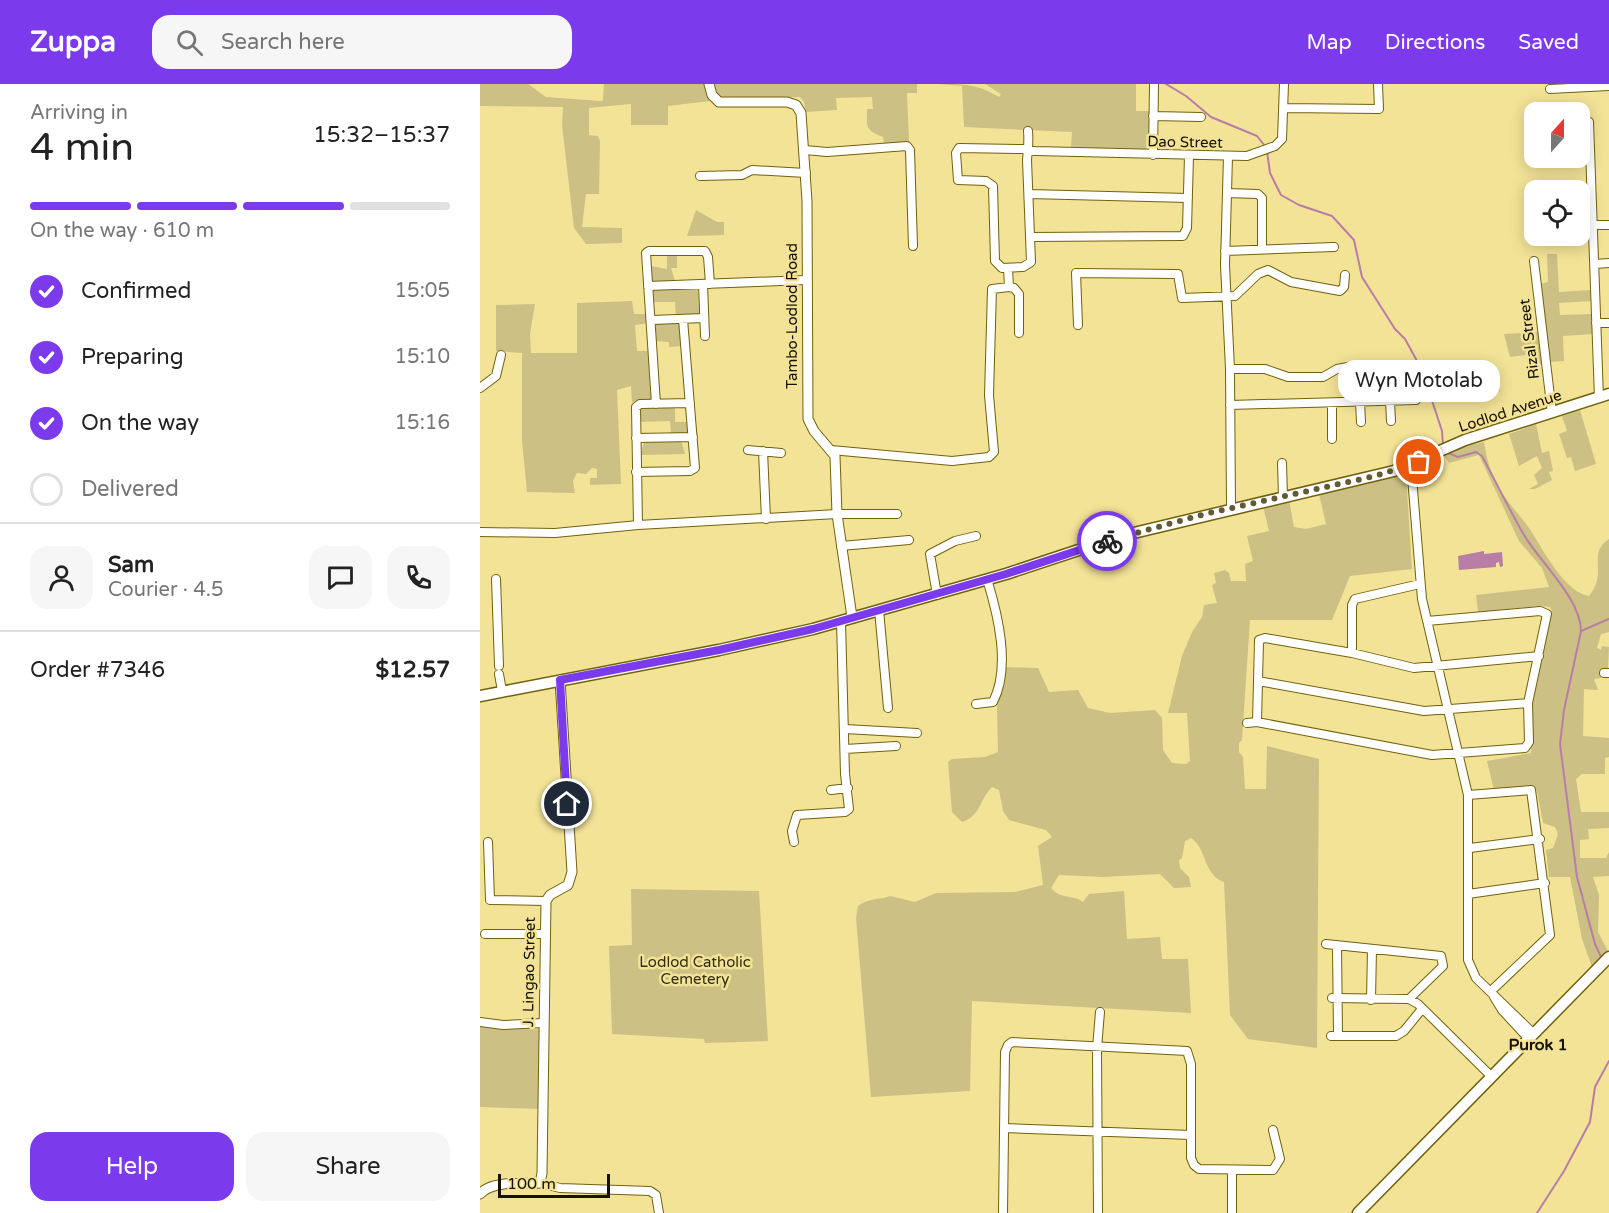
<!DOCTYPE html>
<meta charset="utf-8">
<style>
body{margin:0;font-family:"Varela Round",sans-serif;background:#f6f6f6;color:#222;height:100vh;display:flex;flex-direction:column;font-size:22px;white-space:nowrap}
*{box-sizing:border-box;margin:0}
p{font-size:20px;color:#767676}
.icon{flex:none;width:33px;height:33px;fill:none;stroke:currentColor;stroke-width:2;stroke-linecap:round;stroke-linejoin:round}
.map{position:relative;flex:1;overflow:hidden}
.sheet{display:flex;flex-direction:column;background:#fff;width:480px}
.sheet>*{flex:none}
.needle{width:39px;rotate:21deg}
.controls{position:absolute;left:1044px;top:18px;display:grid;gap:12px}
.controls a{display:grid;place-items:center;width:66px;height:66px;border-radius:12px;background:#fff;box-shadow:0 3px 15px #0003;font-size:30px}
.scale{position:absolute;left:18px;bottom:15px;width:112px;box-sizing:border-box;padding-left:6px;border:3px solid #161100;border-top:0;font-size:16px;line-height:21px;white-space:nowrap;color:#161100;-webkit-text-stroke:4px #f3e397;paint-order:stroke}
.pin{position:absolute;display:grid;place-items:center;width:51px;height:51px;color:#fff;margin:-26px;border:3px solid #fff;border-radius:50%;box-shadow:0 2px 6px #0007}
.courier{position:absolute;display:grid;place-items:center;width:60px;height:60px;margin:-30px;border:4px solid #7c3aed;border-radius:50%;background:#fff;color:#222;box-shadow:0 2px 8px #0007}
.bubble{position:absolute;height:42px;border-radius:18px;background:#fff;box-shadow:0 3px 15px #0003;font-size:20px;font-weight:600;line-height:42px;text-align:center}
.head em{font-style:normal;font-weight:600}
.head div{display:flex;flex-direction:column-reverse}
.head{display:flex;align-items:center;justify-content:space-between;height:102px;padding:0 30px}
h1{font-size:39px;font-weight:600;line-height:45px}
.bar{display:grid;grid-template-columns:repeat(4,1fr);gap:9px 6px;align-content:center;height:72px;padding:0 30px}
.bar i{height:8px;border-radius:4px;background:#e0e0e0}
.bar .current{background:#7c3aed}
.bar p{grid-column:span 4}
.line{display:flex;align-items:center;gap:15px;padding:0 30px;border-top:2px solid #e0e0e0}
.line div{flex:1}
.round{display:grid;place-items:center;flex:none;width:63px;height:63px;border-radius:18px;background:#f6f6f6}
ol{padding:0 30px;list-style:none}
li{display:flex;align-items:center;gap:18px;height:66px}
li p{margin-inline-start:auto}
li .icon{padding:6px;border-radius:50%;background:#7c3aed;color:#fff;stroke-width:4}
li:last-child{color:#767676}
li i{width:33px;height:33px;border:3px solid #e0e0e0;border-radius:50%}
.cta{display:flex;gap:12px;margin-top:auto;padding:12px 30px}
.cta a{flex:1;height:69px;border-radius:18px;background:#7c3aed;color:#fff;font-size:24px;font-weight:600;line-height:69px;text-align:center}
.cta a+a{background:#f6f6f6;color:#222}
header{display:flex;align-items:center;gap:36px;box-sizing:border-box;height:84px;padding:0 30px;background:#7c3aed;color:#fff}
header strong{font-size:28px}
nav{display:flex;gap:33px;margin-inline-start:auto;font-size:21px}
.search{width:420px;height:54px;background:#f6f6f6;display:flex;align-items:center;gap:15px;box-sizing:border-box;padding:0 21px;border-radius:18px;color:#767676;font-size:22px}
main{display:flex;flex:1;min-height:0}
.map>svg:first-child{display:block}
</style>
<header>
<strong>Zuppa</strong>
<div class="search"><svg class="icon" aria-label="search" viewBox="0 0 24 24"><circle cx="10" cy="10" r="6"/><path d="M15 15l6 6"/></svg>Search here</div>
<nav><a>Map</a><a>Directions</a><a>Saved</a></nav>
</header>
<main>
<section class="sheet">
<div class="head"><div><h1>4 min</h1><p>Arriving in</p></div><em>15:32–15:37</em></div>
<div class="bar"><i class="current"></i><i class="current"></i><i class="current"></i><i></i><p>On the way · 610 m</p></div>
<ol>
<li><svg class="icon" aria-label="check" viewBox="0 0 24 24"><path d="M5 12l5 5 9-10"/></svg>Confirmed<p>15:05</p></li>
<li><svg class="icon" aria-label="check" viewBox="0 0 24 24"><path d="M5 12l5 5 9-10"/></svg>Preparing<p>15:10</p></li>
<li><svg class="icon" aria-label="check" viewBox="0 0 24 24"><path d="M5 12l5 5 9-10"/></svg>On the way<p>15:16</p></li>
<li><i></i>Delivered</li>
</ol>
<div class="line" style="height:108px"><a class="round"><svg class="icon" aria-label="person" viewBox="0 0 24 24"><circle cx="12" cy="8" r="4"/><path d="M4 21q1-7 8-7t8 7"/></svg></a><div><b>Sam</b><p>Courier · 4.5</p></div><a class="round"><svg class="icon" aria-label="chat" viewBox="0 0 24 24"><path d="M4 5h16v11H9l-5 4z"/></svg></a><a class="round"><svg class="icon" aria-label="phone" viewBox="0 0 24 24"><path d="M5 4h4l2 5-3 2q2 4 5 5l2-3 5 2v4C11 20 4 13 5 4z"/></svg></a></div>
<div class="line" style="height:78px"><div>Order #7346</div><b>$12.57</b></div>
<div class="cta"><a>Help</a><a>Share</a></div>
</section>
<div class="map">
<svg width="1129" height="1129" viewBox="0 0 1129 1129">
<rect width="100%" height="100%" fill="#f3e397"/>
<path fill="#ccc084" d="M 0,0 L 48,0 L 66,13 L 121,17 L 123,16 L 124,0 L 225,0 L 230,17 L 188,22 L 188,41 L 151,41 L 151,20 L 109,24 L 109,51 L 118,52 L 120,57 L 119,110 L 106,110 L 102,143 L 142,144 L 142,159 L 106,160 L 94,144 L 82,41 L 83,23 L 0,22 Z
M 234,0 L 437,0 L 437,9 L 427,9 L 429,58 L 404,59 L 403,53 C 384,46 387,41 387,25 L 393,25 L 392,13 L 356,14 L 357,26 L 326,28 L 324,18 L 320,13 L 242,14 L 237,12 Z
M 459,0 C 484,0 498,0 519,13 L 521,10 L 505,0 L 656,0 L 656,27 L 670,27 L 669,63 L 661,67 L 591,64 L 592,48 L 484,43 L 482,2 Z
M 216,126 L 237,138 L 244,138 L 244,151 L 207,152 Z
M 169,170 L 171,182 L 187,185 L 187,170 L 197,170 L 197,184 L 191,184 L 195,197 L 171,198 Z
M 1067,170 L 1077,170 L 1079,208 L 1111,206 L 1112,217 L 1079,219 L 1080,231 L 1112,230 L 1113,250 L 1083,252 L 1084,277 L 1069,278 L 1060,200 L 1068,198 Z
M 218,203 L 219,231 L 196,233 L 195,218 L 173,218 L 173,205 Z
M 152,217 L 154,230 L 168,230 L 169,239 L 155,241 L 157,267 L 170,267 L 174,315 L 152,318 L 151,302 L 137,306 L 141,400 L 110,401 L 110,394 L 117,394 L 117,385 L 112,384 L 106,390 L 97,389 L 93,397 L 95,409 L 47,408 L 42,357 L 42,269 L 16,267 L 16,221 L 55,220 L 50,250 L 51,269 L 97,269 L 97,219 Z
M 201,238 L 202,262 L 189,263 L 189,258 L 176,257 L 175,239 Z
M 1059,248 L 1063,281 L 1057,279 L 1054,270 L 1030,273 L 1024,250 Z
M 1011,279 L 1020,307 L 982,318 L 972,290 Z
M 195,322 L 195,338 L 209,338 L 208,351 L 191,350 L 190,337 L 158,338 L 160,324 Z
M 1100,326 L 1116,380 L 1095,387 L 1091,373 L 1087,374 L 1079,350 L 1087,347 L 1082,332 Z
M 1056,340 L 1062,369 L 1069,367 L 1073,387 L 1069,388 L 1072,396 L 1055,405 L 1049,405 L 1058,400 L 1054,391 L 1062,384 L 1057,372 L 1039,382 L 1029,350 Z
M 164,357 L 201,357 L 205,370 L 161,371 Z
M 1004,358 C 1006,369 1008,380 1012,390 C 1020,413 1042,431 1054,452 C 1065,470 1087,509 1109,512 C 1129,488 1106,470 1129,455 L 1129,548 L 1121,550 L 1117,564 L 1121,566 L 1122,562 L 1129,563 L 1128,585 L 1121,594 L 1114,595 L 1118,606 L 1104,605 L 1103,652 L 1129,654 L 1129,673 L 1125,674 L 1125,690 L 1102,690 L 1096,695 L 1101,728 L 1129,728 L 1129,744 L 1108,745 L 1109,755 L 1100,756 L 1100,774 L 1126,774 L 1129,768 L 1129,792 L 1113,793 L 1119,811 L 1118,848 L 1128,867 L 1112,883 L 1102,855 L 1090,793 L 1069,793 L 1066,766 L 1073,764 L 1078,750 L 1075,743 L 1063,739 L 1057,707 L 1049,702 L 1014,706 L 1007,677 L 1051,669 L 1052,637 L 1049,629 L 1072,527 L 1070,523 L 1060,522 L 998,528 L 996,511 L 1069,503 L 1062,484 L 1039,457 L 999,371 L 969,379 L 964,372 L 982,363 Z
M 926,390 L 932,485 L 870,492 L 852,536 L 770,536 L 762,656 L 759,659 L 759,668 L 763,673 L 765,705 L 786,705 L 787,662 L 839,675 L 837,964 L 768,955 L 750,931 L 744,798 C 723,791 727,764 711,754 L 705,757 L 702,774 L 699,776 L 700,784 L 709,793 L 711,803 L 694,804 L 680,790 L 623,793 L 579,791 L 571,804 C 581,816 593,810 603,818 L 609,810 L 644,807 L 647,855 L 680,853 L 682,875 L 708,875 L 711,929 L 492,917 L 490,1007 L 391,1013 L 376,834 L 378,822 C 387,814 400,816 410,812 L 435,818 L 456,809 L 535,808 L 563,801 L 558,762 L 572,753 L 566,746 L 529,736 L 523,727 L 519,706 L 512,703 C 499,716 501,732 482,738 L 472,728 L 468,678 L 472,675 L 505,673 L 518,668 L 517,622 L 523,583 L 558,584 L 569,608 L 598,606 L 608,624 L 630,629 L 675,626 L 682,634 L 683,666 L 692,679 L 706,680 L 710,677 L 707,629 L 688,629 L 702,572 L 712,548 L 722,533 L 724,521 L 737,519 L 732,501 L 736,499 L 734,489 L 745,486 L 749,489 L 751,497 L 766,497 L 765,480 L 773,477 L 767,452 L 789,447 L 783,422 L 809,416 L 814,443 L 826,445 L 846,440 L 839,410 Z
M 151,805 L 279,807 L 288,957 L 225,959 L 224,955 L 132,950 L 129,862 L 152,861 Z
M 0,940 L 63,946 L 61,1025 L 0,1023 Z"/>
<path fill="#b87ea7" d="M 1004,467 L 1004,470 L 1022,468 L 1023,482 L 1020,483 L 1019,478 L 1016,479 L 1016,483 L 979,486 L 978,472 Z"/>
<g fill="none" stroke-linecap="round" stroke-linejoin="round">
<path stroke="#b87ea7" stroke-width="2" d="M 686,0 L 706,12 L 731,33 L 777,52 L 785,62
M 787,67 L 790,89 L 801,111 L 819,121 L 852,132 L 874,156 L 882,193 L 915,245 L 925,255 L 942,286 L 962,347 L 963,361
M 968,369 L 978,373 L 996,368 L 1002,372 C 1016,398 1029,425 1044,451 C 1060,478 1101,515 1101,547 L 1084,626 L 1080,660 L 1097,793 L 1115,860 L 1122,875
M 1101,547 L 1129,535
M 1057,1129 L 1084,1087 L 1110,1038 L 1115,1003 L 1129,977"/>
<g stroke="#70620c" stroke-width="10">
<path id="minor" d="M 1070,5 L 1129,2
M 804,24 L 899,25 L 898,0
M 673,32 L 721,33
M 1109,38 L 1119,314
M 548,47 C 549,57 548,66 547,76 L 551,178 L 543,183 L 522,184 L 515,177 L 513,102 L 506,97 L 478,96 L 476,69 L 479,64 L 543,65 L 555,67 L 767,72 L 795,62 L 802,55 L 804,0
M 325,66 L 347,68 L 427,62 L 430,66 L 433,162
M 673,71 L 674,1
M 748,72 L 745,181 L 750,285 L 751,425
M 220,92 L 262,91 L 272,86 L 326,89
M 747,109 L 778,110 L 782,114 L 782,165
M 549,110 L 708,114
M 1113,141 L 1129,141
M 550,153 L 703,152 L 707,144 L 709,72
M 745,167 L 854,163
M 1054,177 L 1072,329
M 1115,180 L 1129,179
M 528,184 L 529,203 L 534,204 L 539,210 L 539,249
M 223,200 L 225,252
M 168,202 L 327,196
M 172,236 L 224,234
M 1116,239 L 1129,239
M 598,241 L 596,189 L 698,190 L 702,214 L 755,212 L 778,190 L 788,186 L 811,198 L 860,207 L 864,203 L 865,191
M 750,285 L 785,285 L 808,293 L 843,293 L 857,285 L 873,282
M 0,304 L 16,292 L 21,271
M 910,317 L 911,337
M 880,318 L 881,338
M 176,320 L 166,169 L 169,167 L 225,167 L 228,173 L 230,200
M 750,321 L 936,316
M 156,354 L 213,353
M 852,355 L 852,319
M 268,366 L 301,369
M 351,366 L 472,377 L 509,373 L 514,368 L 509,311 L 512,205 L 529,203
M 283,367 L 286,435
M 802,379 L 803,413
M 931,381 L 942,515 L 988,711 L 988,876 L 996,894 L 1054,950
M 156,388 L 210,387 L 215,384 L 203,235
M 158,441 L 156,323 L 160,320 L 210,319
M 0,448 L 75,449 L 158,441 L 357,430 L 417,430
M 361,462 L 429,456
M 16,495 L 19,582
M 457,511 L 450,470 L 475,457 L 496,452
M 399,526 L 408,624
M 872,569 L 872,521 L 875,515 L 940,500
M 1124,589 L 1129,589
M 19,590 L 22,607
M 778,597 L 944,627 L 1048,619
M 496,620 L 513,618 C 531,583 518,531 507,495
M 777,638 L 779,556 L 785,554 L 872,569 L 934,584 L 1059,572
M 767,639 L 777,638 L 952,671 L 1045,664 L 1049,658 L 1048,619 L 1067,530 L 1060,527 L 947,537
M 365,645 L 437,649
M 365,665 L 416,662
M 351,706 L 368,704
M 988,711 L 1051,706 L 1070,851 L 1011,907
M 8,758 L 10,816 L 66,817
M 314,758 L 312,747 L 317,731 L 365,728 L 369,725 L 365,690 L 361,537
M 990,764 L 1060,755
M 988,810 L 1065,799
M 5,850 L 64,850
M 846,860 L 961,872 L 963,882 L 929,915
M 857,861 L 858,951
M 1014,913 L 1022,926 L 1049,955
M 852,914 L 929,915 L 938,920 L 1012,993
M 891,916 L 892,865
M 0,938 L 23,941 L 63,939
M 851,952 L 916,952 L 924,947 L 942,925
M 525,1044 L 711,1051
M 752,1087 L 752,1129
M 60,1099 L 80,1104 L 170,1107 L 176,1111 L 179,1129
M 523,1129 L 525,968 L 528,961 L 532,958 L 707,967 L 711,980 L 711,1074 L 714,1081 L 719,1085 L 793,1086 L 800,1075 L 793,1046
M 618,1129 L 617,964 L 620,928"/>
</g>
<g stroke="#70620c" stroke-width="11">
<path id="tertiary" d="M 229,0 L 232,11 L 239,18 L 307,18 L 316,21 L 321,29 L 327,117 L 328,335 L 334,347 L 355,372 L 357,430 L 372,533
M 0,1110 C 12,1096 43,1100 60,1099 L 62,1089 L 66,817 L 70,811 L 88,801 L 92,788 L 80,596"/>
</g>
<g stroke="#70620c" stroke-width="13">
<path id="secondary" d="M 0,612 L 239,566 L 333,545 L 526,490 L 641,452 L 914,387 L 985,356 L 1129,310
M 878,1129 L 1129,873"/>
</g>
<use href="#minor" stroke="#fff" stroke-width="8"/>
<use href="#tertiary" stroke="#fff" stroke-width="9"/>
<use href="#secondary" stroke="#fff" stroke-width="10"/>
</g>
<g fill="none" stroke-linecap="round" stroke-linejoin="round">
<path stroke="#635a35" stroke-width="6" stroke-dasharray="0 10.8" d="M 627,457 L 725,430 L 895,392 L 939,378"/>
<path stroke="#7c3aed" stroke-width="8" d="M 87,720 L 80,596 L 239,566 L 333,545 L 526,490 L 627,457"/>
</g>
<g text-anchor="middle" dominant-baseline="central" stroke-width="5" stroke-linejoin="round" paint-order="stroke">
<g font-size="15" fill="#161100" stroke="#f3e397">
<text transform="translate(705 58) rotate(1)">Dao Street</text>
<text transform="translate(312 232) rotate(-90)">Tambo-Lodlod Road</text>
<text transform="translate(1049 255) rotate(-97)">Rizal Street</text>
<text transform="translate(1030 327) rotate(-18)">Lodlod Avenue</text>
<text transform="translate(49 888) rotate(-89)">J. Lingao Street</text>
</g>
<g font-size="15" fill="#332d0e" stroke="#f3e397">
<text x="215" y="878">Lodlod Catholic<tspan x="215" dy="17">Cemetery</tspan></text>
</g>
<g font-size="16" font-weight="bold" fill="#161100" stroke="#f3e397">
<text x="1058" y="961">Purok 1</text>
</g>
</g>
</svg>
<div class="controls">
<a><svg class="needle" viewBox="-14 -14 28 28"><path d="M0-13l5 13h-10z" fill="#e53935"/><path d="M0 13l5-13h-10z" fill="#767676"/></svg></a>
<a><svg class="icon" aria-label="locate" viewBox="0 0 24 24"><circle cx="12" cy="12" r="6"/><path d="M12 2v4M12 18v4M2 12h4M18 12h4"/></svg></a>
</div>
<div class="scale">100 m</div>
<div class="pin" style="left:939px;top:378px;background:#ea580c"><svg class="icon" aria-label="bag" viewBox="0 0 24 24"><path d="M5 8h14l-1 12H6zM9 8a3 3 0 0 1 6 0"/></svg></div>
<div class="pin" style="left:87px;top:720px;background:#1f2937"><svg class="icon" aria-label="home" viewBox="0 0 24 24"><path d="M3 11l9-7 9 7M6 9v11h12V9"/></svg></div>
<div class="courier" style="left:627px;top:457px"><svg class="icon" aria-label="bike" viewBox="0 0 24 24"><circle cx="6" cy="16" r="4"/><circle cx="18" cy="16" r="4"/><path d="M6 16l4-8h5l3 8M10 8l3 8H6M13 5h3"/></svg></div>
<div class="bubble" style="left:858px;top:276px;width:162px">Wyn Motolab</div>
</div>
</main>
